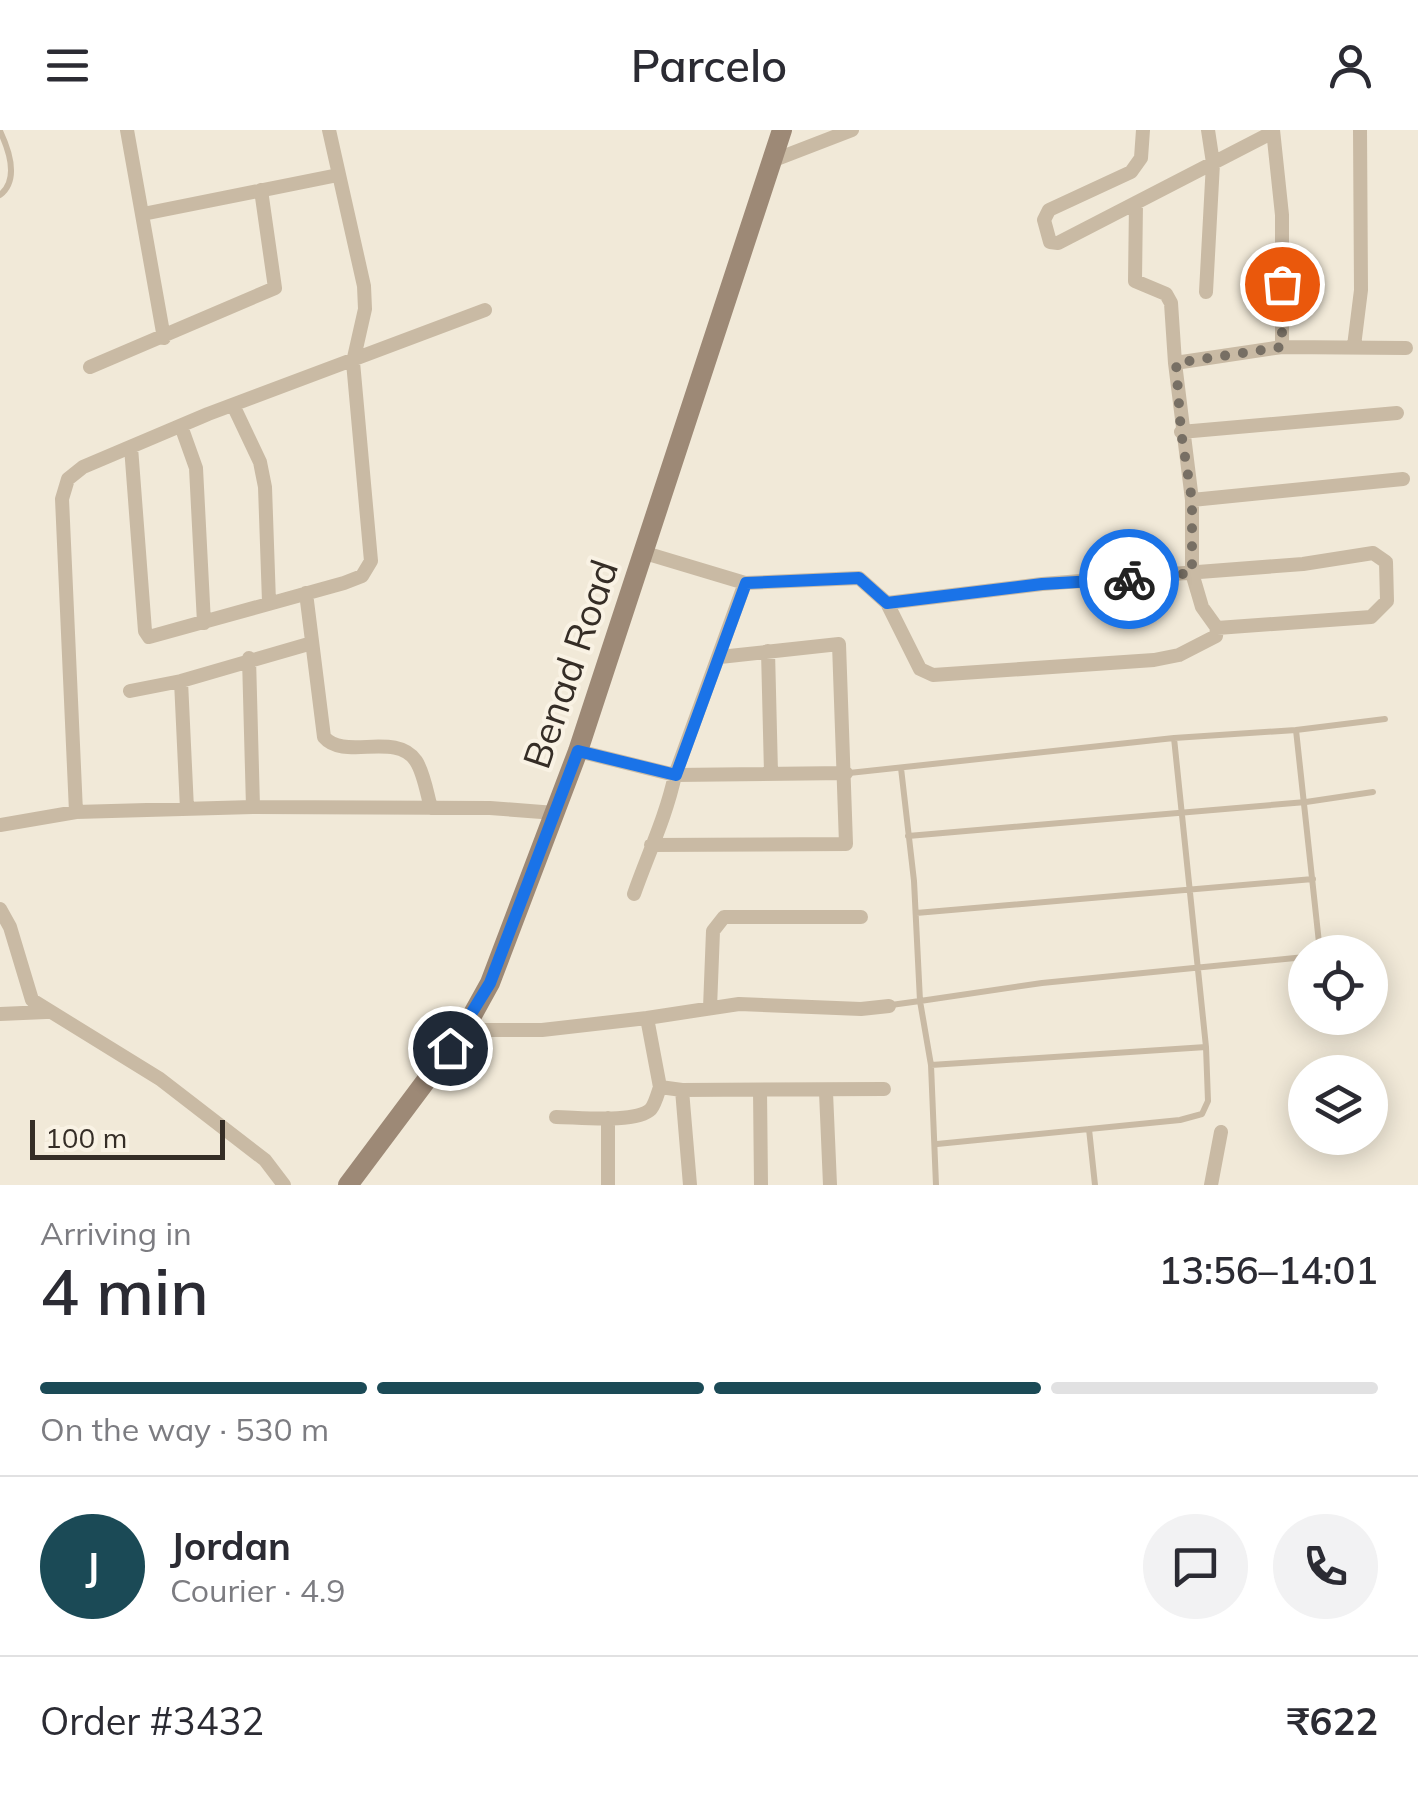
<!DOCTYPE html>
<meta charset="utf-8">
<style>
body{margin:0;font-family:Mulish,sans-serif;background:#f2f2f3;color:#2b2b33;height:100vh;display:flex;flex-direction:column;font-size:38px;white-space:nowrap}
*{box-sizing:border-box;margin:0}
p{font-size:32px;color:#7c7c81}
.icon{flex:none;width:55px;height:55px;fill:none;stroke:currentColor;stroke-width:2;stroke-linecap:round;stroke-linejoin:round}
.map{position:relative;height:1055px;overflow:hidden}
.panel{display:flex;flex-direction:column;background:#fff;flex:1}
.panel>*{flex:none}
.fabs{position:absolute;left:1288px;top:805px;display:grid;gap:20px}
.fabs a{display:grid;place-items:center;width:100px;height:100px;border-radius:50%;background:#fff;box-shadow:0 5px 25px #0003;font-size:50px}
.scale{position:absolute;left:30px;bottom:25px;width:195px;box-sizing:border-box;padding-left:10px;border:5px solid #352d26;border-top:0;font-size:28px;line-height:35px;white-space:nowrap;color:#352d26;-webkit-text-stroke:8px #f9f2e4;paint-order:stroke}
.pin{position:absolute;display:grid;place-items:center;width:85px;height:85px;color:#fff;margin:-42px;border:5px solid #fff;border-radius:50%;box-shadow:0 2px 10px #0007}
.courier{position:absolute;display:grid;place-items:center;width:100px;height:100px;margin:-50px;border:8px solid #1a73e8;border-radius:50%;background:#fff;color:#222;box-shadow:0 2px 12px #0007}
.headline em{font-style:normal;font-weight:600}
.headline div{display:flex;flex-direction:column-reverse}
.headline{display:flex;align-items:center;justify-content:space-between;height:170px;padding:0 40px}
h1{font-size:65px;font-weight:600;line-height:75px}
.bar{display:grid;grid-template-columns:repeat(4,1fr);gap:15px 10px;align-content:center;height:120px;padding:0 40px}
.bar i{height:12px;border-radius:8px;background:#e1e1e2}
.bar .selected{background:#1b4a56}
.bar p{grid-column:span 4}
.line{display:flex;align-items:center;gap:25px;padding:0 40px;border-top:2px solid #e1e1e2}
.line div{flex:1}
.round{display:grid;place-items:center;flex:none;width:105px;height:105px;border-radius:52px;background:#f2f2f3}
header{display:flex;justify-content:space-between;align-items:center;height:130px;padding:0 40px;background:#fff;font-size:45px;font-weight:600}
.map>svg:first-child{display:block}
</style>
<header><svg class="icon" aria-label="menu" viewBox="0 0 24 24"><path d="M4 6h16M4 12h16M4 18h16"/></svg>Parcelo<svg class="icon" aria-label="person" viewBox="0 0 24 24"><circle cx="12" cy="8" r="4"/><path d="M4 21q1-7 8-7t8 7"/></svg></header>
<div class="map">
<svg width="1418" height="1055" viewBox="0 0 1418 1055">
<rect width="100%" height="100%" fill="#f1e9d8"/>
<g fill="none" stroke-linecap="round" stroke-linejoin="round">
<path stroke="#c9baa4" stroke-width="6" d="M 0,1 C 9,20 19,50 0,65
M 1296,600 L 1385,589
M 849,643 L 1174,608 L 1296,600 L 1320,822
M 908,706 L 1306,672 L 1373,662
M 916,783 L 1313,749
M 891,875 L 920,871 L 914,751 L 901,638
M 931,935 L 1206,917
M 1089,999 L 1095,1055
M 937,1014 L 1180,990 L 1202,984 L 1208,971 L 1206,917 L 1174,608
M 936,1055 L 931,935 L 920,871 L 1042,853 L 1305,827"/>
<path stroke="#c9baa4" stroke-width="14" d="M 127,0 L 164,208
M 1143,0 L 1141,28 L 1131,42 L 1049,80 L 1044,90 L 1050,112 L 1058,113 L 1273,2
M 1273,0 L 1282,85 L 1282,217
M 769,32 L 852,0
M 1136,73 L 1135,151 L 1166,164 L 1171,173 L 1175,233
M 143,84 L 338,45
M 1206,162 L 1213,33 L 1208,0
M 1354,216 L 1361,160 L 1360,0
M 90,237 L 275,158 L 261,60
M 233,275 L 260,332 L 265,357 L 269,472
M 181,296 L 196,338 L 204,493
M 1181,302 L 1397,283
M 131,317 L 145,501 L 149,507 L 344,453 L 362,446 L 371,431 L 353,232 L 365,179 L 364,156 L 329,0
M 1192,370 L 1403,349
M 645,423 L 745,453 L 675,645 L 846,643
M 745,453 L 859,448 L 887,473 L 1042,454 L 1303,434 L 1373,423 L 1386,432 L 1387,471 L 1371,487 L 1217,498
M 306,463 L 324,607 C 344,631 396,601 416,631 C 424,643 427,664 431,678
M 887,473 L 920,539 L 933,545 L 1154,530 L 1179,525 L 1216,506 L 1217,498 L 1202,477 L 1192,443 L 1192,370 L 1175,233 L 1282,217 L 1406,218
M 768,521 L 771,643
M 249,528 L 253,677
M 181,551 L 187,679
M 130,561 L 181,551 L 312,513
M 578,621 L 675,645 C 666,687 648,724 634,764
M 76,682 L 62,369 L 68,349 L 83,337 L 208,284 L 485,180
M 0,695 L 76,682 L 253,677 L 490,678 L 555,683
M 651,715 L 846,714 L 839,514 L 720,527
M 0,779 L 10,797 L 32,870 L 160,949 L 265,1030 L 284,1055
M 710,878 L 713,801 L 724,787 L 861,787
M 0,884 L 46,882
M 647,888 L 739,874 L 861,879 L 889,876
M 464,900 L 542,900 L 647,888 L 660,957 L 682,960 L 884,959
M 682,960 L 690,1055
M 760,960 L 761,1055
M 826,962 L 830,1055
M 556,987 C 577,987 636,994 651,979 C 655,974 658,963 660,957
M 608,988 L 608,1055
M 1211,1055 L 1221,1002"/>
<path stroke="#9d8976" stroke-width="20" d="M 348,1055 L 464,900 L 490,853 L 578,621 L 782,0"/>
</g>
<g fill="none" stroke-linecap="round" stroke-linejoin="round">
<path stroke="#776f64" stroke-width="10" stroke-dasharray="0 18" d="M 1129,449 L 1192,443 L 1192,370 L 1181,302 L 1176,233 L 1282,217 L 1282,154"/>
<path stroke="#1a73e8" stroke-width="12" d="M 450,918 L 490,853 L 578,621 L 676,645 L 746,453 L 859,448 L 887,473 L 1042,454 L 1129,449"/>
</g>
<g text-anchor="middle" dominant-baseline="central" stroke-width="8" stroke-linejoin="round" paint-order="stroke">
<g font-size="38" fill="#352d26" stroke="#f9f2e4">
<text transform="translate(570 534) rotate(-71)">Benad Road</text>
</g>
</g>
</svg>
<div class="fabs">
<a><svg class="icon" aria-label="locate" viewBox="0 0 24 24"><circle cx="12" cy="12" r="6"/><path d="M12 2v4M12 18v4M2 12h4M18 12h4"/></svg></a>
<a><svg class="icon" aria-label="layers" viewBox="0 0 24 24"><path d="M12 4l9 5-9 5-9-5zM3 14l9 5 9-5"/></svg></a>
</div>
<div class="scale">100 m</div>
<div class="pin" style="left:1282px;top:154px;background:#ea580c"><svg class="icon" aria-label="bag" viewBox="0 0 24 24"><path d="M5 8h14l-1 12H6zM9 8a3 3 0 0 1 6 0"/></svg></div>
<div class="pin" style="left:450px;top:918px;background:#1f2937"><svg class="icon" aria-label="home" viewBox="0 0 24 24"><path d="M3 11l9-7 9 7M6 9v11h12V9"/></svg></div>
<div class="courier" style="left:1129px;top:449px"><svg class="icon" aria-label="bike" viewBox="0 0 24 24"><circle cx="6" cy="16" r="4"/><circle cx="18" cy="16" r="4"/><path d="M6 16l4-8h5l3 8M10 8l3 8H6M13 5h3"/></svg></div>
</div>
<section class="panel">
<div class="headline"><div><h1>4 min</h1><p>Arriving in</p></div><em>13:56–14:01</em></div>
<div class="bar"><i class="selected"></i><i class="selected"></i><i class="selected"></i><i></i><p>On the way · 530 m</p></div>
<div class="line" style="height:180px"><b class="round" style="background:#1b4a56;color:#fff">J</b><div><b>Jordan</b><p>Courier · 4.9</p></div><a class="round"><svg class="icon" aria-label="chat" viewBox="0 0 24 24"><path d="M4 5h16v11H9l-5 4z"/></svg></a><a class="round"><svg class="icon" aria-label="phone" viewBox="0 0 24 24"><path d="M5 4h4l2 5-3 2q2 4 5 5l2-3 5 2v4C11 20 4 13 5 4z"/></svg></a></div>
<div class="line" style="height:130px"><div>Order #3432</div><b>₹622</b></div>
</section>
